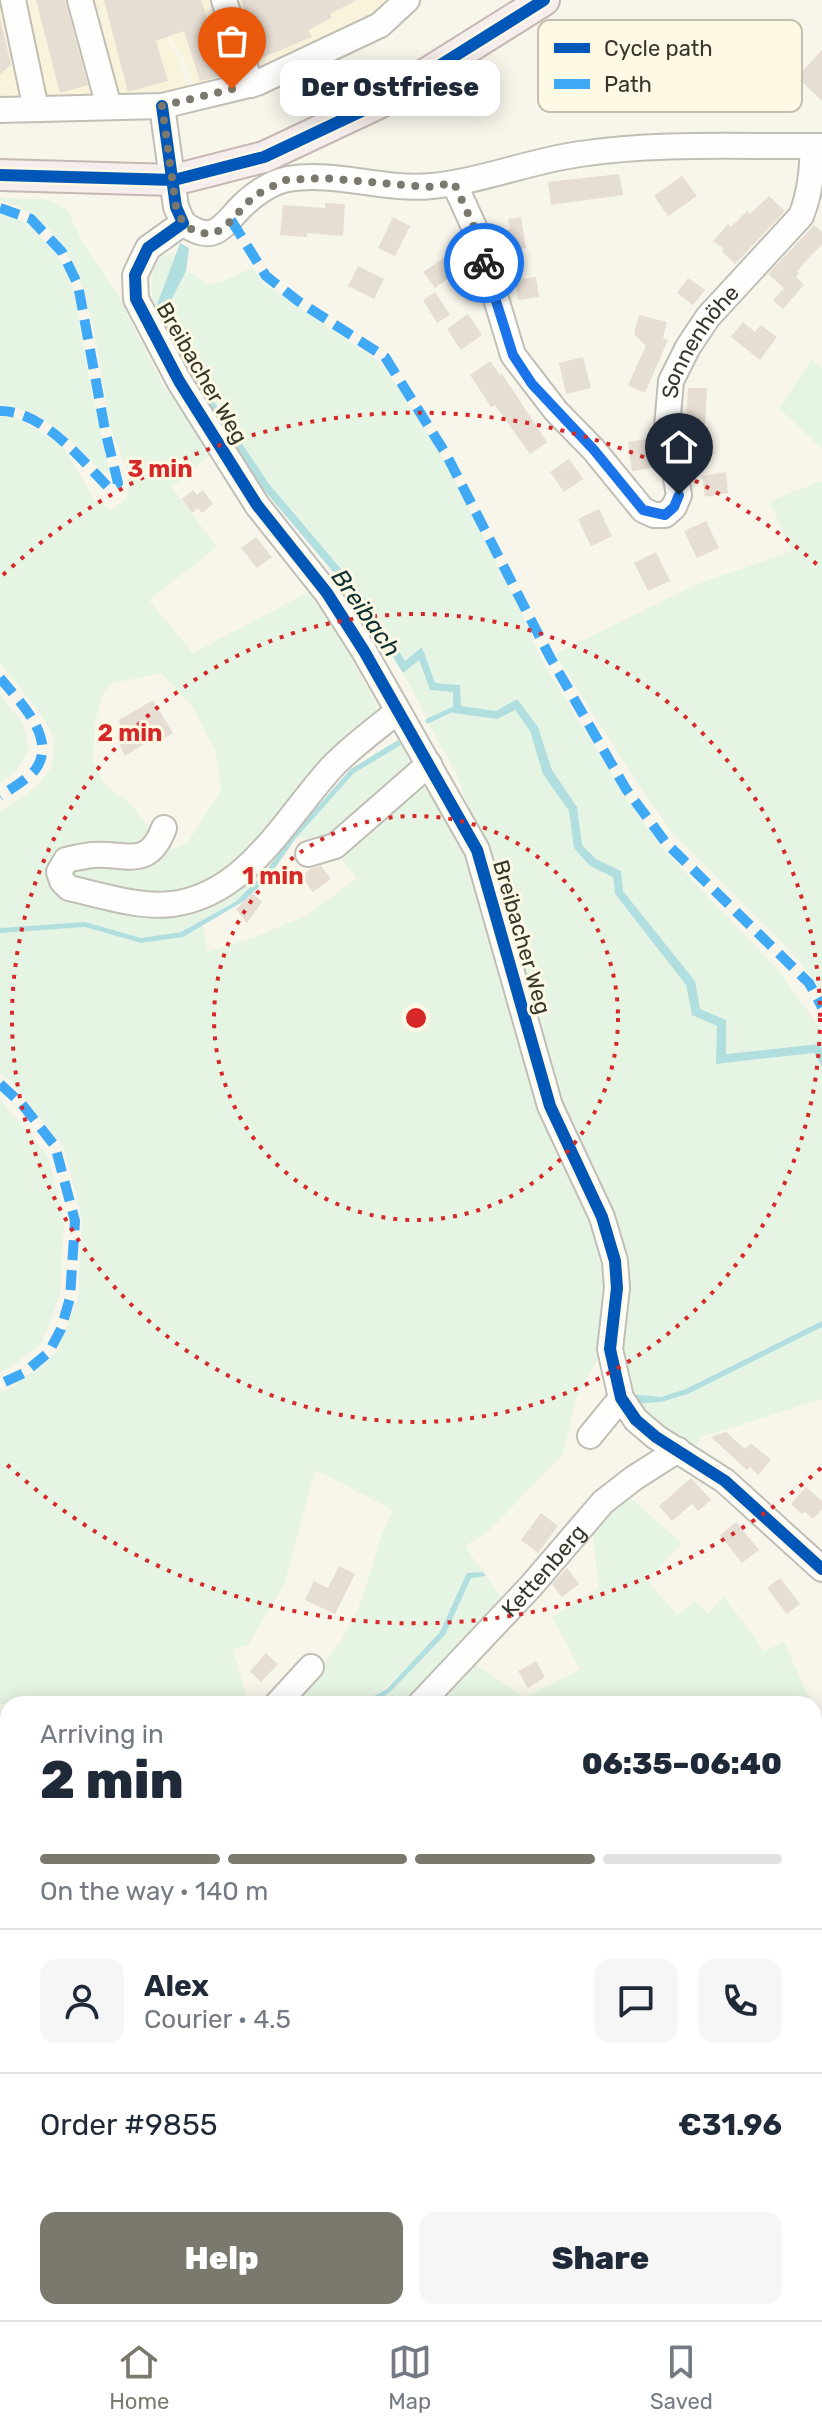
<!DOCTYPE html>
<meta charset="utf-8">
<style>
body{margin:0;font-family:Rubik,sans-serif;background:#f6f6f7;color:#1f2937;height:100vh;display:flex;flex-direction:column;font-size:30px;white-space:nowrap}
*{box-sizing:border-box;margin:0}
p{font-size:26px;color:#747a83}
.icon{flex:none;width:44px;height:44px;fill:none;stroke:currentColor;stroke-width:2;stroke-linecap:round;stroke-linejoin:round}
.map{position:relative;flex:1;overflow:hidden}
.panel{position:absolute;left:0px;top:1696px;width:822px;height:624px;display:flex;flex-direction:column;background:#fff;border-radius:24px 24px 0 0;box-shadow:0 4px 20px #0003}
.panel>*{flex:none}
.pin{position:absolute;display:grid;place-items:center;width:68px;height:68px;color:#fff;margin:-82px -34px;border-radius:50% 50% 50% 0;rotate:-45deg;box-shadow:0 0 8px #0007}
.pin .icon{rotate:45deg}
.courier{position:absolute;display:grid;place-items:center;width:80px;height:80px;margin:-40px;border:6px solid #1a73e8;border-radius:50%;background:#fff;color:#222;box-shadow:0 2px 10px #0007}
.bubble{position:absolute;height:56px;border-radius:16px;background:#fff;box-shadow:0 4px 20px #0003;font-size:26px;font-weight:800;line-height:56px;text-align:center}
.summary em{font-style:normal;font-weight:800}
.summary div{display:flex;flex-direction:column-reverse}
.summary{display:flex;align-items:center;justify-content:space-between;height:136px;padding:0 40px}
h1{font-size:52px;font-weight:800;line-height:60px}
.bar{display:grid;grid-template-columns:repeat(4,1fr);gap:12px 8px;align-content:center;height:96px;padding:0 40px}
.bar i{height:10px;border-radius:6px;background:#e0e1e3}
.bar .selected{background:#7b796e}
.bar p{grid-column:span 4}
.line{display:flex;align-items:center;gap:20px;padding:0 40px;border-top:2px solid #e0e1e3}
.line div{flex:1}
.round{display:grid;place-items:center;flex:none;width:84px;height:84px;border-radius:16px;background:#f6f6f7}
.primary-button{display:flex;gap:16px;margin-top:auto;padding:16px 40px}
.primary-button a{flex:1;height:92px;border-radius:16px;background:#7b796e;color:#fff;font-size:32px;font-weight:800;line-height:92px;text-align:center}
.primary-button a+a{background:#f6f6f7;color:#1f2937}
.menu{display:flex;justify-content:space-around;align-items:center;height:112px;border-top:2px solid #e0e1e3;background:#fff;font-size:22px;color:#747a83}
.menu a{display:grid;justify-items:center;gap:4px}
.menu .selected{color:#7b796e}
.map>svg:first-child{display:block}
</style>
<div class="map">
<svg width="822" height="2320" viewBox="0 0 822 2320">
<rect width="100%" height="100%" fill="#f8f6eb"/>
<path fill="#f9f3dc" d="M 0,0 L 152,0 L 169,43 L 178,58 L 188,91 L 159,98 L 0,102 Z
M 156,0 L 401,0 L 295,61 L 195,89 L 183,56 L 172,41 Z
M 339,56 L 357,91 L 314,115 L 300,76 Z"/>
<path fill="#e6f4e3" d="M 0,198 L 45,199 L 67,209 L 82,241 L 114,288 L 165,389 L 188,408 L 210,455 L 172,487 L 217,547 L 149,600 L 193,653 L 310,591 L 345,645 L 377,706 C 370,735 339,753 320,776 C 278,826 240,892 168,899 C 136,902 102,889 71,882 L 66,870 L 70,864 L 95,858 L 125,861 L 150,856 L 163,841 L 173,849 L 188,842 L 221,790 L 215,750 L 191,705 L 161,673 L 113,683 L 103,694 L 95,723 L 93,761 L 105,784 L 133,806 L 156,835 C 142,861 121,852 97,850 C 85,850 70,854 58,858 C 49,871 53,882 62,894 C 131,906 178,925 240,879 C 248,873 258,868 265,861 C 279,847 291,828 303,812 L 308,818 L 292,835 L 264,874 L 235,902 L 181,932 L 141,938 L 85,922 L 0,928 L 0,811 L 33,790 L 51,768 L 55,740 L 41,714 L 0,663 L 0,417 L 14,416 L 62,445 L 95,500 L 111,510 L 127,499 C 134,462 116,456 110,424 C 94,346 93,226 0,200 Z
M 0,210 L 28,224 L 58,256 L 73,287 L 91,390 L 110,473 L 104,473 C 77,447 40,405 0,406 Z
M 175,252 L 172,271 L 155,310 C 150,289 150,276 159,257 Z
M 252,268 L 264,284 L 381,363 L 442,455 L 516,601 L 542,661 L 625,796 L 661,847 L 779,971 L 822,1031 L 822,1049 L 819,1044 L 725,1054 L 726,1020 L 700,1009 L 695,981 L 623,891 L 621,871 L 596,859 L 582,845 L 577,807 L 552,770 L 538,727 L 516,700 L 496,711 L 461,706 L 460,685 L 435,683 L 422,647 L 405,661 L 363,595 L 269,484 L 200,381 L 163,315 L 186,271 L 209,284 L 223,281 Z
M 812,359 L 822,369 L 822,449 L 779,408 Z
M 822,481 L 822,991 L 795,956 L 674,835 L 639,786 L 555,654 L 698,584 L 792,551 L 769,501 Z
M 418,660 L 430,690 L 453,692 L 453,707 L 427,719 L 403,673 Z
M 0,695 L 23,723 L 29,749 L 15,773 L 0,782 Z
M 514,709 L 530,731 L 544,774 L 569,811 L 574,848 L 590,866 L 613,877 L 615,895 L 686,985 L 692,1015 L 717,1026 L 717,1064 L 814,1053 L 822,1067 L 822,1321 L 686,1389 L 661,1397 L 629,1394 L 620,1371 L 623,1289 L 558,1102 L 480,838 L 456,773 L 429,724 L 453,713 L 497,719 Z
M 401,745 L 413,764 L 332,840 L 296,838 L 354,773 Z
M 420,786 C 442,794 454,824 465,843 L 609,1265 L 603,1350 L 577,1396 L 563,1454 L 489,1531 L 465,1546 L 483,1572 L 467,1573 C 459,1592 452,1612 441,1630 C 430,1650 381,1697 359,1704 L 283,1704 C 314,1676 340,1650 357,1611 C 371,1578 376,1542 393,1510 L 315,1470 L 284,1585 L 248,1645 L 233,1650 L 249,1704 L 0,1704 L 0,1391 L 8,1390 L 56,1353 L 78,1298 L 82,1219 L 64,1148 L 11,1081 L 0,1074 L 0,933 L 85,927 L 141,943 L 183,937 L 203,925 L 208,952 L 258,936 L 307,915 L 357,878 L 336,852 Z
M 0,1099 L 48,1156 L 64,1220 L 60,1295 L 42,1343 L 11,1367 L 0,1372 Z
M 822,1327 L 822,1399 L 702,1437 L 693,1449 L 671,1437 L 634,1404 L 661,1402 L 688,1394 Z
M 623,1492 L 682,1543 L 647,1580 L 677,1615 L 695,1601 L 708,1614 L 724,1596 L 764,1651 L 784,1642 L 812,1704 L 427,1704 L 468,1660 L 525,1697 L 580,1669 L 552,1617 L 599,1588 L 591,1521 Z
M 486,1576 L 506,1604 L 412,1704 L 373,1704 L 390,1692 L 445,1635 L 471,1577 Z
M 814,1710 L 816,1716 L 822,1716 L 822,1795 L 814,1807 Z
M 814,1911 L 822,1915 L 822,2320 L 117,2320 L 123,2312 L 814,2312 Z
M 0,1947 L 8,1948 L 8,2312 L 117,2312 L 111,2320 L 0,2320 Z"/>
<path fill="#b1dedf" d="M 180,243 L 189,248 L 186,271 L 163,316 L 200,381 L 269,484 L 363,595 L 405,661 L 422,647 L 435,683 L 460,685 L 461,706 L 496,711 L 517,699 L 538,727 L 552,770 L 577,807 L 582,845 L 596,859 L 621,871 L 623,891 L 695,981 L 700,1009 L 726,1020 L 726,1054 L 819,1044 L 822,1049 L 822,1067 L 814,1053 L 716,1064 L 717,1026 L 692,1015 L 686,985 L 615,894 L 613,877 L 590,866 L 574,848 L 569,811 L 543,774 L 530,731 L 515,710 L 497,719 L 453,713 L 453,692 L 430,690 L 419,660 L 403,673 L 357,600 L 263,489 L 193,385 L 155,310 Z
M 398,740 L 401,745 L 354,773 L 296,838 L 268,878 L 244,901 L 183,937 L 141,943 L 85,927 L 0,933 L 0,928 L 85,922 L 141,938 L 181,932 L 235,902 L 264,874 L 292,835 L 351,769 Z
M 822,1321 L 822,1327 L 688,1394 L 661,1402 L 634,1404 L 629,1394 L 661,1397 L 686,1389 Z
M 483,1572 L 486,1576 L 471,1578 L 445,1635 L 390,1692 L 373,1704 L 359,1704 L 387,1689 L 440,1632 L 467,1573 Z"/>
<g fill="none" stroke-linecap="round" stroke-linejoin="round">
<path stroke="#b1dedf" stroke-width="5" d="M 428,721 L 456,708
M 814,1807 L 822,1795"/>
</g>
<path fill="#e6ddd3" d="M 36,0 L 65,0 L 88,85 L 60,93 Z
M 104,0 L 201,0 L 220,56 L 226,54 L 232,74 L 200,81 L 184,31 L 156,41 L 168,81 L 128,92 Z
M 241,0 L 357,0 L 330,14 L 332,18 L 308,30 L 312,37 L 259,59 Z
M 0,18 L 11,65 L 0,74 Z
M 822,50 L 822,101 L 797,77 Z
M 619,174 L 623,195 L 551,205 L 548,182 Z
M 682,176 L 697,196 L 668,216 L 654,196 Z
M 769,196 L 785,211 L 735,264 L 722,251 L 724,249 L 713,241 L 728,224 L 731,227 L 747,211 L 750,214 Z
M 325,203 L 345,204 L 343,236 L 307,233 L 307,237 L 280,235 L 283,205 L 325,208 Z
M 393,217 L 410,226 L 395,256 L 378,248 Z
M 521,217 L 526,248 L 507,251 L 504,230 L 510,229 L 508,219 Z
M 814,225 L 822,232 L 822,244 L 797,271 L 799,273 L 796,277 L 804,285 L 783,309 L 773,300 L 784,288 L 768,274 Z
M 451,253 L 461,269 L 435,288 L 423,272 Z
M 358,266 L 384,279 L 374,299 L 348,286 Z
M 536,277 L 539,297 L 518,300 L 515,280 Z
M 688,278 L 705,290 L 693,305 L 677,293 Z
M 435,292 L 450,315 L 437,323 L 423,300 Z
M 468,314 L 482,335 L 461,350 L 447,329 Z
M 639,315 L 667,322 L 663,338 L 668,340 L 645,393 L 628,385 L 646,346 L 634,334 Z
M 743,322 L 755,332 L 761,325 L 777,337 L 760,360 L 731,337 Z
M 583,357 L 591,388 L 566,394 L 559,363 Z
M 490,361 L 500,375 L 502,374 L 547,442 L 530,454 L 499,411 L 495,405 L 491,407 L 470,375 Z
M 688,388 L 707,388 L 705,427 L 709,428 L 708,443 L 691,443 L 691,428 L 686,427 Z
M 654,438 L 659,467 L 632,471 L 628,442 Z
M 569,459 L 583,479 L 564,492 L 550,472 Z
M 726,472 L 728,493 L 705,497 L 702,476 Z
M 193,490 L 197,495 L 203,490 L 213,504 L 202,513 L 198,508 L 192,513 L 182,499 Z
M 599,509 L 612,536 L 591,546 L 578,519 Z
M 706,521 L 719,548 L 697,558 L 684,531 Z
M 256,537 L 272,557 L 257,568 L 241,548 Z
M 656,552 L 670,581 L 648,591 L 634,563 Z
M 153,700 L 173,733 L 155,744 L 152,739 L 125,756 L 118,742 L 121,737 L 119,720 Z
M 321,866 L 331,879 L 313,892 L 301,876 L 310,869 Z
M 253,893 L 262,902 L 247,923 L 236,909 Z
M 726,1432 L 745,1449 L 751,1443 L 771,1460 L 758,1475 L 750,1467 L 747,1470 L 711,1437 Z
M 691,1478 L 711,1500 L 698,1511 L 692,1504 L 672,1521 L 659,1506 Z
M 806,1487 L 822,1501 L 822,1509 L 813,1519 L 805,1512 L 802,1514 L 791,1504 Z
M 541,1513 L 558,1526 L 538,1553 L 521,1540 Z
M 736,1522 L 759,1550 L 742,1563 L 720,1535 Z
M 339,1566 L 355,1574 L 335,1614 L 305,1600 L 314,1581 L 328,1588 Z
M 567,1568 L 579,1584 L 562,1597 L 552,1584 Z
M 780,1578 L 800,1604 L 787,1614 L 767,1588 Z
M 266,1653 L 278,1664 L 261,1682 L 250,1671 Z
M 536,1661 L 545,1677 L 528,1688 L 518,1671 Z"/>
<g fill="none" stroke-linecap="round" stroke-linejoin="round">
<g stroke="#c0beb5" stroke-width="28">
<g id="minor">
<path d="M 13,0 L 36,109"/>
<path d="M 80,0 L 109,107"/>
<path d="M 224,0 L 251,85"/>
<path d="M 162,106 L 176,207 L 183,223 L 148,248 L 135,275 L 136,299 L 179,381 L 257,505 L 327,593 L 364,651 L 477,850 L 550,1106 L 602,1217 L 615,1261 L 617,1288 L 610,1349 L 621,1398 L 636,1420 L 656,1437 L 725,1481 L 822,1569"/>
<path d="M 0,110 L 162,106 L 257,83 L 380,25 L 407,0"/>
<path id="s1" d="M 454,183 L 475,229 L 513,355 L 556,411 L 594,450 L 643,510 L 654,515 L 665,515 L 674,507 L 679,495 L 667,427 L 671,381 L 688,347 L 708,317 L 801,216 C 810,194 812,171 813,146"/>
<path d="M 183,223 C 213,245 221,228 241,207 C 253,195 271,182 288,179 C 336,171 384,191 432,186 C 482,181 530,161 580,154 C 660,142 741,147 822,146"/>
<path d="M 164,828 C 148,871 125,852 92,855 C 84,856 75,858 66,860 L 59,872 L 62,881 L 69,888 C 101,895 139,908 172,904 C 248,894 285,818 332,767 C 352,746 376,729 398,711"/>
<path d="M 308,854 L 335,846 L 429,764"/>
<path d="M 590,1436 L 621,1398"/>
<path d="M 277,1704 L 311,1667"/>
<path id="s2" d="M 420,1704 L 531,1586 L 603,1502 L 634,1478 L 678,1450"/>
<path d="M 0,1735 L 8,1737"/>
</g>
</g>
<g stroke="#c5b8b3" stroke-width="34">
<path id="major" d="M 0,175 L 174,180 L 264,157 L 383,101 L 544,0"/>
</g>
<use href="#minor" stroke="#fefefc" stroke-width="24"/>
<use href="#major" stroke="#f5eeec" stroke-width="30"/>
<path stroke="#3fa9f5" stroke-width="10" stroke-dasharray="20 10" stroke-linecap="butt" d="M 0,208 L 31,219 L 62,252 L 78,285 L 105,430 L 118,483 L 109,488 C 82,460 42,410 0,411
M 231,220 L 266,276 L 298,301 L 385,357 L 446,454 L 550,657 L 626,789 L 666,843 L 809,983 L 822,1007
M 0,678 C 18,700 59,739 35,770 C 26,780 11,789 0,796
M 0,1084 L 21,1103 L 55,1146 L 75,1221 L 70,1298 L 61,1329 L 49,1352 L 24,1373 L 0,1384"/>
<g stroke="#fef9e5" stroke-width="17">
<path id="cycleway" d="M 162,106 L 176,207 L 183,223 L 148,248 L 135,275 L 136,299 L 179,381 L 257,505 L 327,593 L 364,651 L 477,850 L 550,1106 L 602,1217 L 615,1261 L 617,1288 L 610,1349 L 621,1398 L 636,1420 L 656,1437 L 725,1481 L 822,1569
M 0,175 L 174,180 L 264,157 L 383,101 L 544,0"/>
</g>
<use href="#cycleway" stroke="#0057b8" stroke-width="12"/>
</g>
<g fill="none" stroke-linecap="round" stroke-linejoin="round">
<path stroke="#7b796e" stroke-width="8" stroke-dasharray="0 14.4" d="M 232,89 L 162,106 L 176,207 L 183,223 L 195,232 L 211,234 L 223,229 L 254,196 L 285,180 L 322,178 L 428,187 L 454,183 L 475,229 L 484,263"/>
<path stroke="#1a73e8" stroke-width="10" d="M 484,263 L 513,355 L 532,384 L 594,450 L 643,510 L 665,515 L 674,507 L 679,495"/>
</g>
<g fill="none" stroke="#d62828" stroke-width="4" stroke-dasharray="4 8">
<circle cx="416" cy="1018" r="202"/>
<circle cx="416" cy="1018" r="404"/>
<path d="M821 1468A606 606 0 0 1 3 1461M3 575A606 606 0 0 1 821 568"/>
</g>
<g text-anchor="middle" dominant-baseline="central" stroke-width="6" stroke-linejoin="round" paint-order="stroke">
<g font-size="22" fill="#38352b" stroke="#fef9e5">
<text stroke="none"><textPath href="#s1" startOffset="596">Sonnenhöhe</textPath></text>
<text transform="translate(202 373) rotate(60)">Breibacher Weg</text>
<text transform="translate(522 937) rotate(74)">Breibacher Weg</text>
<text stroke="none"><textPath href="#s2" startOffset="182">Kettenberg</textPath></text>
</g>
<g font-size="24" font-style="italic" fill="#0e3033" stroke="#fef9e5">
<text transform="translate(366 613) rotate(55)">Breibach</text>
</g>
</g>
<rect x="538" y="20" width="264" height="92" rx="12" fill="#fef9e5" stroke="#c3bead" stroke-width="2"/>
<rect x="554" y="43" width="36" height="10" fill="#0057b8"/>
<rect x="554" y="79" width="36" height="10" fill="#3fa9f5"/>
<g font-size="22" fill="#38352b">
<text x="604" y="56">Cycle path</text>
<text x="604" y="92">Path</text>
</g>
<circle cx="416" cy="1018" r="12" fill="#d62828" stroke="#fef9e5" stroke-width="4"/>
<g font-size="24" text-anchor="middle" font-weight="bold" fill="#d62828" stroke="#fef9e5" stroke-width="6" stroke-linejoin="round" paint-order="stroke">
<text x="160" y="477">3 min</text>
<text x="130" y="741">2 min</text>
<text x="273" y="884">1 min</text>
</g>
</svg>
<div class="pin" style="left:232px;top:89px;background:#ea580c"><svg class="icon" aria-label="bag" viewBox="0 0 24 24"><path d="M5 8h14l-1 12H6zM9 8a3 3 0 0 1 6 0"/></svg></div>
<div class="pin" style="left:679px;top:495px;background:#1f2937"><svg class="icon" aria-label="home" viewBox="0 0 24 24"><path d="M3 11l9-7 9 7M6 9v11h12V9"/></svg></div>
<div class="courier" style="left:484px;top:263px"><svg class="icon" aria-label="bike" viewBox="0 0 24 24"><circle cx="6" cy="16" r="4"/><circle cx="18" cy="16" r="4"/><path d="M6 16l4-8h5l3 8M10 8l3 8H6M13 5h3"/></svg></div>
<div class="bubble" style="left:280px;top:60px;width:220px">Der Ostfriese</div>
<section class="panel">
<div class="summary"><div><h1>2 min</h1><p>Arriving in</p></div><em>06:35–06:40</em></div>
<div class="bar"><i class="selected"></i><i class="selected"></i><i class="selected"></i><i></i><p>On the way · 140 m</p></div>
<div class="line" style="height:144px"><a class="round"><svg class="icon" aria-label="person" viewBox="0 0 24 24"><circle cx="12" cy="8" r="4"/><path d="M4 21q1-7 8-7t8 7"/></svg></a><div><b>Alex</b><p>Courier · 4.5</p></div><a class="round"><svg class="icon" aria-label="chat" viewBox="0 0 24 24"><path d="M4 5h16v11H9l-5 4z"/></svg></a><a class="round"><svg class="icon" aria-label="phone" viewBox="0 0 24 24"><path d="M5 4h4l2 5-3 2q2 4 5 5l2-3 5 2v4C11 20 4 13 5 4z"/></svg></a></div>
<div class="line" style="height:104px"><div>Order #9855</div><b>€31.96</b></div>
<div class="primary-button"><a>Help</a><a>Share</a></div>
</section>
</div>
<nav class="menu">
<a class="selected"><svg class="icon" aria-label="home" viewBox="0 0 24 24"><path d="M3 11l9-7 9 7M6 9v11h12V9"/></svg>Home</a>
<a><svg class="icon" aria-label="map" viewBox="0 0 24 24"><path d="M3 6l6-2 6 2 6-2v14l-6 2-6-2-6 2zM9 4v14M15 6v14"/></svg>Map</a>
<a><svg class="icon" aria-label="saved" viewBox="0 0 24 24"><path d="M7 4h10v16l-5-4-5 4z"/></svg>Saved</a>
</nav>
